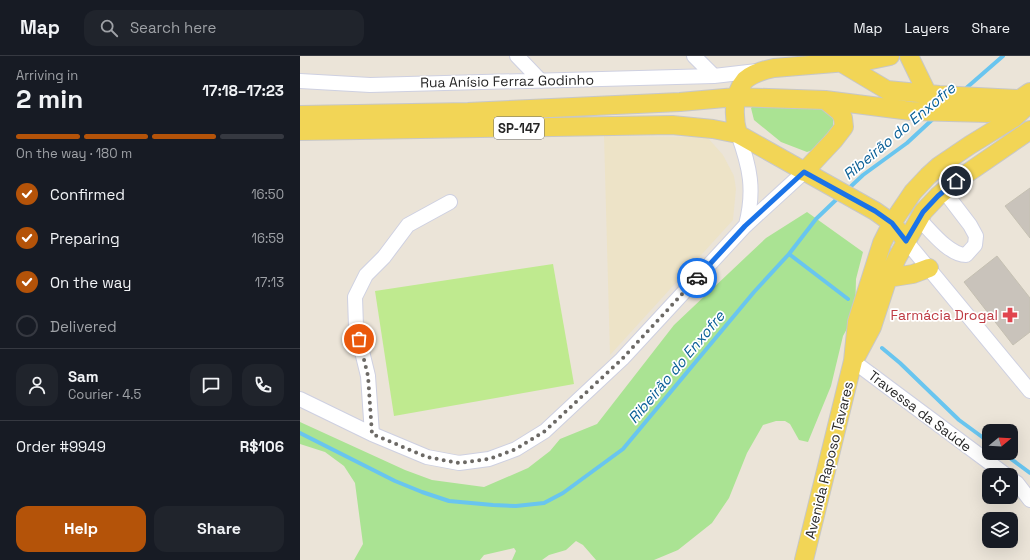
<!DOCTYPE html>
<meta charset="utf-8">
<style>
body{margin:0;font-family:"Space Grotesk",sans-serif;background:#20242c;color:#f1f3f6;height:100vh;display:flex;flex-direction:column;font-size:15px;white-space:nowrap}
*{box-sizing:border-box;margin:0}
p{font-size:13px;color:#9ea1a6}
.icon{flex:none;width:22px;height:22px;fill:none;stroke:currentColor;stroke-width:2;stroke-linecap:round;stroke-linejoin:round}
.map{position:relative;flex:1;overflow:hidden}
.details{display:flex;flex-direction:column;background:#171b24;width:300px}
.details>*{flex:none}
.needle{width:26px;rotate:72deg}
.tools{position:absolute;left:682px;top:368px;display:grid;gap:8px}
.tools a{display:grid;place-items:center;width:36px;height:36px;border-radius:8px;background:#171b24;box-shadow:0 4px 16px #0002;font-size:20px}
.pin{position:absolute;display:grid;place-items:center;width:34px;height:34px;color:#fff;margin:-17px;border:2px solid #fff;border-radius:50%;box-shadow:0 1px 4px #0007}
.courier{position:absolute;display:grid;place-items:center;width:40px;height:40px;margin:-20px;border:3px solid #1a73e8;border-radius:50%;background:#fff;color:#222;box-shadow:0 1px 5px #0007}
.head em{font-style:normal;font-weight:700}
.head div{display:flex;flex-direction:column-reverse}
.head{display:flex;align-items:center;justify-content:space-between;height:68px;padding:0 16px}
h1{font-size:26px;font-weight:700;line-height:30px}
.bar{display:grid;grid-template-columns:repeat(4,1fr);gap:6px 4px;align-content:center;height:48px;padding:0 16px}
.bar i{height:5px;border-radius:3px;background:#363941}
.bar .selected{background:#b45309}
.bar p{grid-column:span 4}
.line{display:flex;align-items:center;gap:10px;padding:0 16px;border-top:1px solid #363941}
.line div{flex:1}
.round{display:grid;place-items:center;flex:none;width:42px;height:42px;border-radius:12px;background:#20242c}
ol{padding:0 16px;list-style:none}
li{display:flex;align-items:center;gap:12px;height:44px}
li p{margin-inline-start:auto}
li .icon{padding:4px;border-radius:50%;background:#b45309;color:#fff;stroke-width:4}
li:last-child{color:#9ea1a6}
li i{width:22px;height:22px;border:2px solid #363941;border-radius:50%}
.action{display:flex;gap:8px;margin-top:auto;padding:8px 16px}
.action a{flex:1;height:46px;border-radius:12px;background:#b45309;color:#fff;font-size:16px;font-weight:700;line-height:46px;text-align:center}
.action a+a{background:#20242c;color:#f1f3f6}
header{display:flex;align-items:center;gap:24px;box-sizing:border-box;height:56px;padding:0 20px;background:#171b24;border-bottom:1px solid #363941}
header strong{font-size:19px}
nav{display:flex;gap:22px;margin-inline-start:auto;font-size:14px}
.search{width:280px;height:36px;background:#20242c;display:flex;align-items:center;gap:10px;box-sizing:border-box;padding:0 14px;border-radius:12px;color:#9ea1a6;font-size:15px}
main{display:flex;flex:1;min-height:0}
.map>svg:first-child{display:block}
</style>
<header>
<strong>Map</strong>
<div class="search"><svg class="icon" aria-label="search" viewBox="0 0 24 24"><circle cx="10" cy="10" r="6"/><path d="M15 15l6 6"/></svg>Search here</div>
<nav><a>Map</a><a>Layers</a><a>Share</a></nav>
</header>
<main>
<section class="details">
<div class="head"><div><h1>2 min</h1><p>Arriving in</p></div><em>17:18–17:23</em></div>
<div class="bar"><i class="selected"></i><i class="selected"></i><i class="selected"></i><i></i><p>On the way · 180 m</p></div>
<ol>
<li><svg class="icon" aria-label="check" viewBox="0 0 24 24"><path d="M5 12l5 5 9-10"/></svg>Confirmed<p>16:50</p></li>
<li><svg class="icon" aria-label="check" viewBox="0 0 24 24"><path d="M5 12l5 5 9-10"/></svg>Preparing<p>16:59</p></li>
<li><svg class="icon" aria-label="check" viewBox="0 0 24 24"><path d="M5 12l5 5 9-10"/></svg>On the way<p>17:13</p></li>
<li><i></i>Delivered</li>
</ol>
<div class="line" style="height:72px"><a class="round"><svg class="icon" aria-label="person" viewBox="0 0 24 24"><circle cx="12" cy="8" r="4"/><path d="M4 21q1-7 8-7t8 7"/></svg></a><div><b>Sam</b><p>Courier · 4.5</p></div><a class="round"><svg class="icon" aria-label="chat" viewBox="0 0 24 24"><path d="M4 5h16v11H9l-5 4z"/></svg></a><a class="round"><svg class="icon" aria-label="phone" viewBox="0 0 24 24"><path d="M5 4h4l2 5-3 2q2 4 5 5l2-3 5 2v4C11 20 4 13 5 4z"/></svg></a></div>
<div class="line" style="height:52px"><div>Order #9949</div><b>R$106</b></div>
<div class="action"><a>Help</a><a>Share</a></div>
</section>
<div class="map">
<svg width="730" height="504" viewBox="0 0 730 504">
<rect width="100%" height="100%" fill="#ebe4d8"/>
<path fill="#ede3c7" d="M 304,80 L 407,81 L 423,99 L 434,120 L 436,133 L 433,164 L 310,299 Z"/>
<path fill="#aae393" d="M 458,45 L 522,50 L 533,62 L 533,72 L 519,92 L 507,96 L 481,86 L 454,64 L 451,52 Z
M 507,156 L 563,196 L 556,223 L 555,258 L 543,280 L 531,330 L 508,386 L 499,384 L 490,368 L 485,365 L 476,365 L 463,369 L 447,397 L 429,442 L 412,467 L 378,494 L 354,504 L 296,504 L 283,489 L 276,485 L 266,494 L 249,499 L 242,504 L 212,504 L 216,495 L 214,492 L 184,499 L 180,504 L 54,504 L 63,488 L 55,427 L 44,410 L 25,396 L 0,388 L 0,366 L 105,414 L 132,424 L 184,431 L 228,412 L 250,395 L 260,383 L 297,368 L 374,269 L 466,182 Z"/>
<path fill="#bfea8f" d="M 253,208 L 274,328 L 94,360 L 75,235 Z"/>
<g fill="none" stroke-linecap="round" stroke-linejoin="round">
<path stroke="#69c5ef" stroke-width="4" d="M 664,34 L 703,0
M 547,134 L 563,119 L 607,87 L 634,62
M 489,198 L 548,243
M 582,292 L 600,307 L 659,364 L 689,386
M 0,377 L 95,425 L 122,436 L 149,445 L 193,449 L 216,450 L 244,447 L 263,437 L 323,393 L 454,236 L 489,198 L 516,163 L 539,141
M 703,397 L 730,417"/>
</g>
<path fill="#c9c3bb" stroke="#c5c0b2" d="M 730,132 L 730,182 L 705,150 Z
M 697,200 L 730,242 L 730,276 L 713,289 L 664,226 Z"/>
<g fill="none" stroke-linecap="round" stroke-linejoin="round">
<g stroke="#ced0e1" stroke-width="16">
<path id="minor" d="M 217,0 L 241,25
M 394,0 L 414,20 L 457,15
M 0,25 L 70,29 L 414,20
M 438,78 C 450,111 455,134 446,169
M 619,163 C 630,174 649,199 666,199 L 675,189 L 676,180 L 670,169 L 644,135
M 606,185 L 730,335
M 553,305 L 706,419
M 0,343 L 72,378 L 127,401 L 159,407 L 189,403 L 216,393 L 245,375 L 322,303 L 445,170 L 504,116
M 72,378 L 68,320 L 56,271 L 55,241 L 66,219 L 84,201 L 108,169 L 150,146
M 711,423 L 717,427 L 730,444"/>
</g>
<g stroke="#c7c7c7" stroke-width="20">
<path id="major" d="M 609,0 L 628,39
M 540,6 L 587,34 L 639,39 L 717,43
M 0,59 L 168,56 L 380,46 L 436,41 L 525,44 L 611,55 L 688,57 L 720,43 L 730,36
M 0,75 L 372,69 L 413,73 L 438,78 L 575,155 L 592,167 L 606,185
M 438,78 C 433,61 433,38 445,24 C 453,17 464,14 474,12 L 571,4 L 590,0
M 504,116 L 534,84 L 544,71 L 543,62 L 540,56 L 525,44
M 588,222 L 613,218 L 629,212
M 557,299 L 572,271 L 588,222 L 597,202 L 623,156 L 638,140 L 656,125 L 730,74
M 504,504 L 553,305 L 557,266 L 582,187 L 592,167 L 613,136 L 628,120 L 639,110 L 670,89 L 714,62 L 730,47"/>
</g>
<use href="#minor" stroke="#fff" stroke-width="14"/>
<use href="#major" stroke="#f2d556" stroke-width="18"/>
</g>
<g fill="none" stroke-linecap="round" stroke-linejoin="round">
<path stroke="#6c6965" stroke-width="4" stroke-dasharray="0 7.2" d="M 59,283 L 68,320 L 72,378 L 127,401 L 159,407 L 189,403 L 216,393 L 245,375 L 322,303 L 397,222"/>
<path stroke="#1a73e8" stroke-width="5" d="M 397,222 L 445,170 L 504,116 L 575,155 L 592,167 L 606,185 L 623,156 L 638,140 L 656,125"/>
</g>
<defs>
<g id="pharmacy-bare" transform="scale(1.2)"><path d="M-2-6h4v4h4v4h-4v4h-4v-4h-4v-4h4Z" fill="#e0444e" stroke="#fff" stroke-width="2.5" paint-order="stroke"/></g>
</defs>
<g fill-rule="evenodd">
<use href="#pharmacy-bare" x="710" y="259"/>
</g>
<g text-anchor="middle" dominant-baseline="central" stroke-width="3.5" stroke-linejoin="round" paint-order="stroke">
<rect fill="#fff" stroke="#686868" stroke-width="1" x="194" y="61" width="50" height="22" rx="3"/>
<g font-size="13" font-weight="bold" fill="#272727">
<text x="219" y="72">SP-147</text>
</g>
<g font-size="14" fill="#272727" stroke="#fff">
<text transform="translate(207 25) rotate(-1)">Rua Anísio Ferraz Godinho</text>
<text transform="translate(620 355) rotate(37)">Travessa da Saúde</text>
<text transform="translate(529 404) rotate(-76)">Avenida Raposo Tavares</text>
</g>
<g font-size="14" fill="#be3a42" stroke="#fff" text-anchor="end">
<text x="698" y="259">Farmácia Drogal</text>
</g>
<g font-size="15" font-style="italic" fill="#0b6097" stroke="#fff">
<text transform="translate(599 75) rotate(-40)">Ribeirão do Enxofre</text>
<text transform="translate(376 311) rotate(-50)">Ribeirão do Enxofre</text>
</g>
</g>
</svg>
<div class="tools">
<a><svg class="needle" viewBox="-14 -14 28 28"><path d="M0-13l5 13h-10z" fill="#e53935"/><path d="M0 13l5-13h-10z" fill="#9ea1a6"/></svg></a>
<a><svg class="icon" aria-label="locate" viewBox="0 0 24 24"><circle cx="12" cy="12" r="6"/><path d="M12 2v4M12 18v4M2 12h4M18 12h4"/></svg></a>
<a><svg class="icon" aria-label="layers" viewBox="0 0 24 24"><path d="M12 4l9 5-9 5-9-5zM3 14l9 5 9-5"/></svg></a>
</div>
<div class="pin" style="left:59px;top:283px;background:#ea580c"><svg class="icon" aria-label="bag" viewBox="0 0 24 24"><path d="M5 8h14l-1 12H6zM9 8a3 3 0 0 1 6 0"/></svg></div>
<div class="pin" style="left:656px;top:125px;background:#1f2937"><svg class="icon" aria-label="home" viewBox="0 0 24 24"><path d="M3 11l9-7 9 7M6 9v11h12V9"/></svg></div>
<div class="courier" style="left:397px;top:222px"><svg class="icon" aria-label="car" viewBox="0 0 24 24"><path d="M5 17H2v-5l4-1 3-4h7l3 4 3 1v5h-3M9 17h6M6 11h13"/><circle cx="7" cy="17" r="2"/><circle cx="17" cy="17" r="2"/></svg></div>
</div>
</main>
